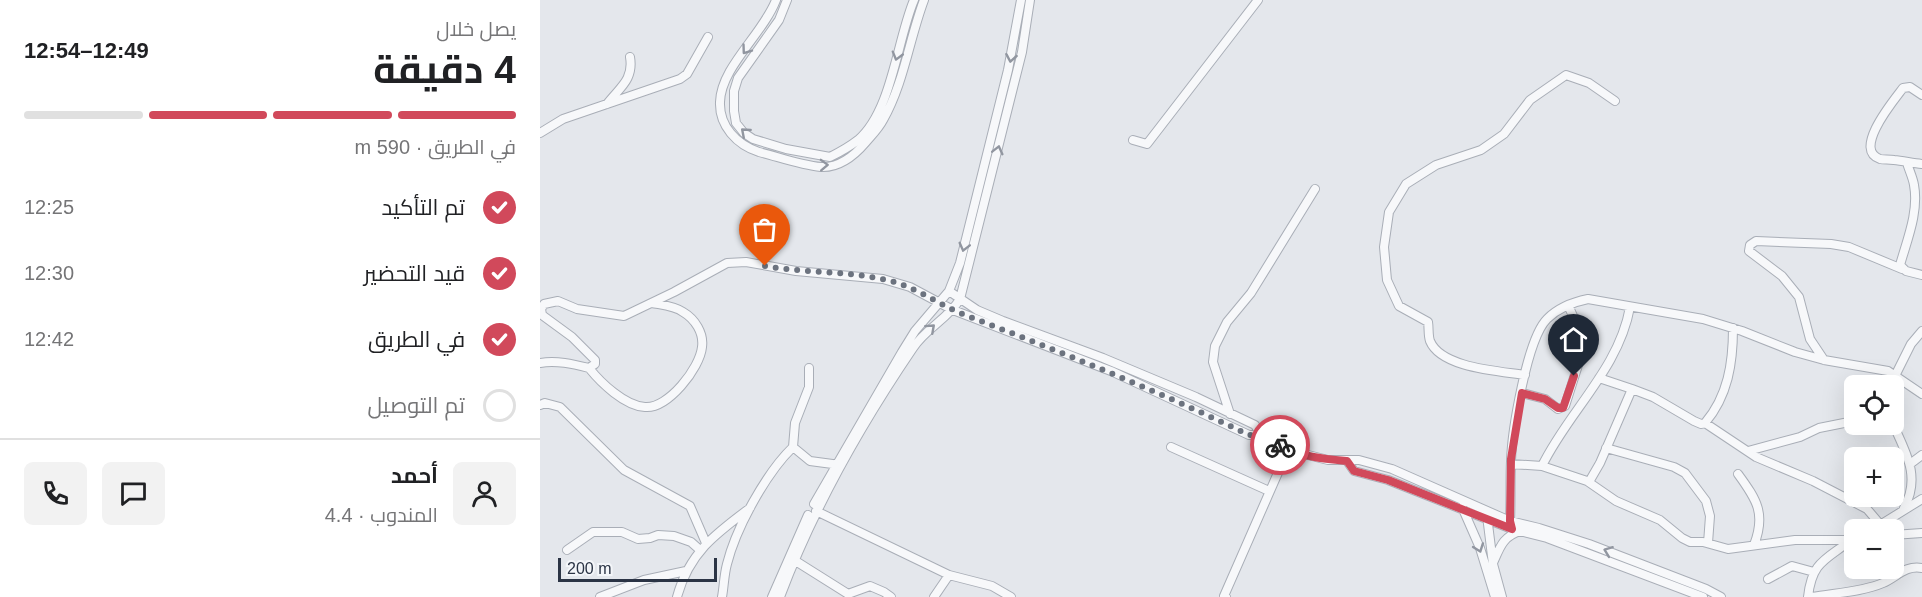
<!DOCTYPE html>
<html lang="ar">
<meta charset="utf-8">
<style>
body{margin:0;font-family:Helvetica,Cairo,sans-serif;background:#f2f2f2;color:#202124;direction:rtl;height:100vh;display:flex;flex-direction:column;font-size:22px;white-space:nowrap}
*{box-sizing:border-box;margin:0}
p{font-size:20px;color:#757577}
.icon{flex:none;width:33px;height:33px;fill:none;stroke:currentColor;stroke-width:2;stroke-linecap:round;stroke-linejoin:round}
.map{position:relative;flex:1;overflow:hidden;direction:ltr}
.sheet{display:flex;flex-direction:column;background:#fff;width:540px}
.sheet>*{flex:none}
.controls{position:absolute;left:1304px;top:375px;display:grid;gap:12px}
.controls a{display:grid;place-items:center;width:60px;height:60px;border-radius:9px;background:#fff;box-shadow:0 6px 24px #0002;font-size:30px}
.scale{position:absolute;left:18px;bottom:15px;width:159px;box-sizing:border-box;padding-left:6px;border:3px solid #2b3445;border-top:0;font-size:16px;line-height:21px;white-space:nowrap;color:#2b3445;-webkit-text-stroke:4px #f4f6f9;paint-order:stroke}
.pin{position:absolute;display:grid;place-items:center;width:51px;height:51px;color:#fff;margin:-62px -26px;border-radius:50% 50% 50% 0;rotate:-45deg;box-shadow:0 0 6px #0007}
.pin .icon{rotate:45deg}
.courier{position:absolute;display:grid;place-items:center;width:60px;height:60px;margin:-30px;border:4px solid #d1495b;border-radius:50%;background:#fff;color:#222;box-shadow:0 2px 8px #0007}
.overview em{font-style:normal;font-weight:700}
.overview div{display:flex;flex-direction:column-reverse}
.overview{display:flex;align-items:center;justify-content:space-between;height:102px;padding:0 24px}
h1{font-size:39px;font-weight:700;line-height:45px}
.bar{display:grid;grid-template-columns:repeat(4,1fr);gap:9px 6px;align-content:center;height:72px;padding:0 24px}
.bar i{height:8px;border-radius:4px;background:#e0e0e0}
.bar .active{background:#d1495b}
.bar p{grid-column:span 4}
.line{display:flex;align-items:center;gap:15px;padding:0 24px;border-top:2px solid #e0e0e0}
.line div{flex:1}
.round{display:grid;place-items:center;flex:none;width:63px;height:63px;border-radius:9px;background:#f2f2f2}
ol{padding:0 24px;list-style:none}
li{display:flex;align-items:center;gap:18px;height:66px}
li p{margin-inline-start:auto}
li .icon{padding:6px;border-radius:50%;background:#d1495b;color:#fff;stroke-width:4}
li:last-child{color:#757577}
li i{width:33px;height:33px;border:3px solid #e0e0e0;border-radius:50%}
main{display:flex;flex:1;min-height:0}
.map>svg:first-child{display:block}
</style>
<main>
<div class="map">
<svg width="1382" height="597" viewBox="0 0 1382 597">
<rect width="100%" height="100%" fill="#e4e7ec"/>
<g fill="none" stroke-linecap="round" stroke-linejoin="round">
<g stroke="#a9aeb7" stroke-width="10">
<path id="minor" d="M 236,0 C 223,34 181,67 180,102 C 179,126 197,145 219,152 C 239,157 260,165 281,167 C 300,168 315,155 326,142 C 332,135 339,128 343,120 C 364,83 369,40 384,0
M 247,0 L 239,20 L 198,78 L 194,91 L 194,111 L 196,123 L 204,133 L 213,139 L 246,149 L 290,157 C 300,152 309,147 318,140 C 352,111 357,40 374,0
M 1382,95 L 1370,87 L 1363,88 C 1354,100 1312,150 1340,159 C 1344,160 1349,159 1354,160 C 1363,161 1373,163 1382,164
M 67,104 C 79,88 94,80 90,57
M 0,133 L 23,119 L 140,79 L 147,74 L 168,37
M 593,140 L 607,144 L 718,0
M 1367,163 C 1369,170 1373,178 1374,185 C 1379,212 1367,240 1360,265 L 1366,271 L 1382,275
M 409,291 L 437,310 L 463,321 L 563,358 L 656,397 L 715,425 L 721,435 L 748,450 L 788,460 L 819,460 L 852,469 L 970,521 L 999,528 L 1049,544 L 1166,589 L 1181,597
M 1284,360 L 1270,339 L 1259,297 L 1242,276 L 1209,251 L 1210,245 L 1216,241 L 1291,244 L 1309,247 L 1362,269
M 0,363 C 16,360 33,364 49,368 L 55,364 L 55,360 L 32,337 L 2,315 L 1,309 L 4,304 L 18,301 L 37,309 L 84,316 L 134,292 L 187,263 L 206,262 L 256,271 L 343,279 L 370,287 L 413,310 L 571,371 L 709,435 L 721,435
M 49,368 C 61,383 85,406 105,407 C 128,409 160,368 162,347 C 164,333 155,319 143,312 C 135,306 122,305 112,303
M 269,368 L 269,387 L 255,423 L 253,447 L 270,461 L 300,465
M 985,375 C 959,371 901,368 890,341 C 888,335 889,328 888,322 L 859,306 L 847,280 L 844,247 L 849,212 L 866,184 L 896,165 L 941,150 L 964,134 L 990,100 L 1026,75 L 1049,83 L 1075,101
M 1355,376 L 1371,344 L 1382,331
M 1092,389 L 1113,397 L 1154,421 L 1161,424 L 1165,423 C 1188,396 1193,363 1193,328
M 982,393 L 1005,399 L 1018,409 L 1025,406 L 1039,362 L 1041,334 L 1028,305
M 0,405 L 5,403 L 20,407 L 84,470 L 150,506 L 166,543
M 690,414 L 673,362 L 675,346 L 687,322 L 711,293 L 775,189
M 1165,423 L 1216,457 L 1273,481 L 1327,509 L 1345,530
M 1353,424 C 1366,453 1381,477 1364,508
M 631,447 L 729,491
M 1066,448 L 1134,467 L 1145,473 L 1166,501 L 1170,516 L 1168,543
M 1208,451 L 1260,437 L 1279,428 L 1314,421
M 807,461 L 814,471 L 848,480 L 972,529 L 1007,538 L 1163,597
M 971,464 L 1002,466 L 1047,481 L 1076,501 L 1120,520 L 1142,538 L 1150,542 L 1163,542 L 1188,549 L 1255,540 L 1311,540 C 1286,560 1272,561 1268,597
M 1370,464 L 1382,455
M 1002,466 C 1028,412 1079,369 1090,307
M 1198,474 C 1217,500 1226,514 1214,545
M 1049,482 L 1060,463 L 1092,389 L 1059,378
M 274,504 L 362,352 L 375,331 L 409,291 L 420,263 L 468,70 L 481,0
M 922,507 L 940,548 L 955,597
M 276,511 L 409,575 L 452,586 L 471,597
M 947,516 L 953,564 L 962,597
M 972,529 L 970,521 C 971,501 970,481 971,461 C 972,431 987,339 1007,319 C 1018,308 1033,302 1048,299 L 1163,319 L 1202,331 L 1255,352 L 1284,360 L 1348,371 L 1382,394
M 1332,530 L 1382,499
M 1353,535 L 1382,533
M 27,550 L 53,532 L 82,532 L 98,539 L 110,538 L 118,535 L 134,536 L 151,542 L 160,550
M 254,560 L 308,594 L 330,586 L 344,592 L 351,597
M 953,563 C 960,547 963,536 981,531
M 1228,579 L 1252,566 L 1274,572
M 60,597 L 104,580 L 146,571
M 137,597 C 149,553 175,534 210,508
M 182,597 C 184,586 184,575 187,564 C 196,528 226,473 253,447
M 232,597 L 268,515
M 240,597 C 273,509 320,426 373,348 C 386,328 408,319 420,299 L 482,52 L 490,0
M 394,597 L 409,575
M 686,597 L 684,596 L 748,450
M 1272,597 C 1294,593 1322,592 1343,583 C 1357,577 1365,565 1382,568"/>
</g>
<use href="#minor" stroke="#f7f8fa" stroke-width="8"/>
</g>
<defs><path id="oneway-chevron" d="M-2-3.5L2.5 0L-2 3.5" fill="none" stroke-width="1.6" stroke-linecap="round" stroke-linejoin="round" transform="scale(1.5)"/></defs>
<g stroke="#9196a0">
<use href="#oneway-chevron" transform="translate(206 50) rotate(126)"/>
<use href="#oneway-chevron" transform="translate(357 56) rotate(106)"/>
<use href="#oneway-chevron" transform="translate(471 58) rotate(100)"/>
<use href="#oneway-chevron" transform="translate(205 132) rotate(-139)"/>
<use href="#oneway-chevron" transform="translate(458 150) rotate(-76)"/>
<use href="#oneway-chevron" transform="translate(284 165) rotate(-2)"/>
<use href="#oneway-chevron" transform="translate(424 247) rotate(104)"/>
<use href="#oneway-chevron" transform="translate(391 328) rotate(-42)"/>
<use href="#oneway-chevron" transform="translate(939 548) rotate(70)"/>
<use href="#oneway-chevron" transform="translate(1068 551) rotate(-159)"/>
</g>
<g fill="none" stroke-linecap="round" stroke-linejoin="round">
<path stroke="#6c737f" stroke-width="6" stroke-dasharray="0 10.8" d="M 225,266 C 264,273 304,271 342,279 C 372,284 397,304 425,315 C 521,352 616,390 709,435 L 721,435 L 740,445"/>
<path stroke="#d1495b" stroke-width="8" d="M 740,445 C 760,457 784,459 807,461 L 814,471 L 848,480 L 972,529 L 970,521 L 971,459 L 982,393 L 1005,399 L 1018,408 L 1023,408 L 1034,376"/>
</g>
</svg>
<div class="controls">
<a><svg class="icon" aria-label="locate" viewBox="0 0 24 24"><circle cx="12" cy="12" r="6"/><path d="M12 2v4M12 18v4M2 12h4M18 12h4"/></svg></a>
<a>+</a>
<a>−</a>
</div>
<div class="scale">200 m</div>
<div class="pin" style="left:225px;top:266px;background:#ea580c"><svg class="icon" aria-label="bag" viewBox="0 0 24 24"><path d="M5 8h14l-1 12H6zM9 8a3 3 0 0 1 6 0"/></svg></div>
<div class="pin" style="left:1034px;top:376px;background:#1f2937"><svg class="icon" aria-label="home" viewBox="0 0 24 24"><path d="M3 11l9-7 9 7M6 9v11h12V9"/></svg></div>
<div class="courier" style="left:740px;top:445px"><svg class="icon" aria-label="bike" viewBox="0 0 24 24"><circle cx="6" cy="16" r="4"/><circle cx="18" cy="16" r="4"/><path d="M6 16l4-8h5l3 8M10 8l3 8H6M13 5h3"/></svg></div>
</div>
<section class="sheet">
<div class="overview"><div><h1>4 دقيقة</h1><p>يصل خلال</p></div><em>12:49–12:54</em></div>
<div class="bar"><i class="active"></i><i class="active"></i><i class="active"></i><i></i><p>في الطريق · 590 m</p></div>
<ol>
<li><svg class="icon" aria-label="check" viewBox="0 0 24 24"><path d="M5 12l5 5 9-10"/></svg>تم التأكيد<p>12:25</p></li>
<li><svg class="icon" aria-label="check" viewBox="0 0 24 24"><path d="M5 12l5 5 9-10"/></svg>قيد التحضير<p>12:30</p></li>
<li><svg class="icon" aria-label="check" viewBox="0 0 24 24"><path d="M5 12l5 5 9-10"/></svg>في الطريق<p>12:42</p></li>
<li><i></i>تم التوصيل</li>
</ol>
<div class="line" style="height:108px"><a class="round"><svg class="icon" aria-label="person" viewBox="0 0 24 24"><circle cx="12" cy="8" r="4"/><path d="M4 21q1-7 8-7t8 7"/></svg></a><div><b>أحمد</b><p>المندوب · 4.4</p></div><a class="round"><svg class="icon" aria-label="chat" viewBox="0 0 24 24"><path d="M4 5h16v11H9l-5 4z"/></svg></a><a class="round"><svg class="icon" aria-label="phone" viewBox="0 0 24 24"><path d="M5 4h4l2 5-3 2q2 4 5 5l2-3 5 2v4C11 20 4 13 5 4z"/></svg></a></div>
</section>
</main>
